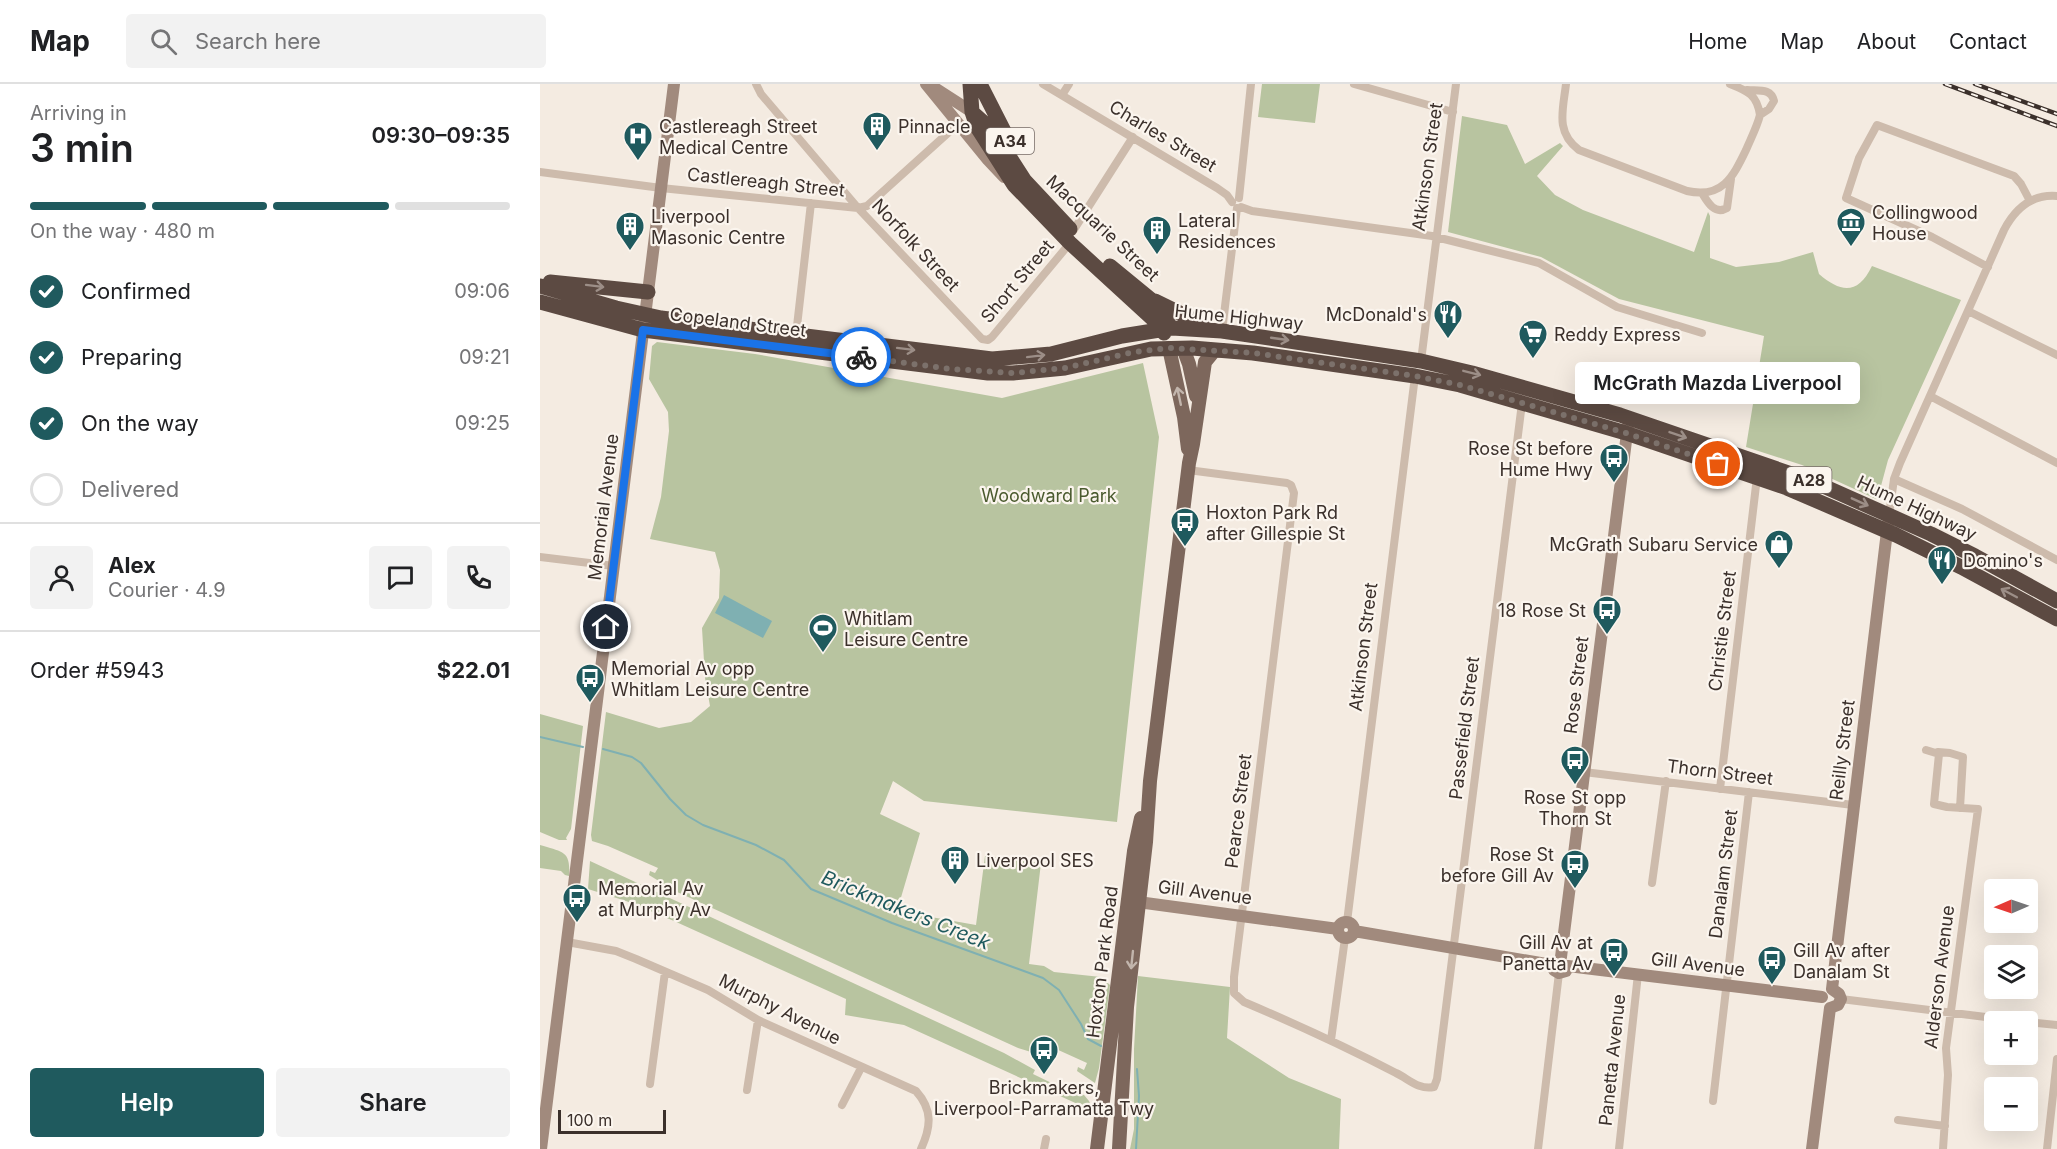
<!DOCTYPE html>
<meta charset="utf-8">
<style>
body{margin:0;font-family:Inter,sans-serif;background:#f2f2f2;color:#202124;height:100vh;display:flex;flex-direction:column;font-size:22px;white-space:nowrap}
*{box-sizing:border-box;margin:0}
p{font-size:20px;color:#757577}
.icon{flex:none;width:33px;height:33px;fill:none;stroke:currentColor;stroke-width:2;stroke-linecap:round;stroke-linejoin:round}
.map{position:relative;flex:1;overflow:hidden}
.drawer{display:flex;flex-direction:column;background:#fff;width:540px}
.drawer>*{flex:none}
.needle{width:39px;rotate:268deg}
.fabs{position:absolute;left:1444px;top:795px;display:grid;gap:12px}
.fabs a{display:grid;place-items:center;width:54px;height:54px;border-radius:6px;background:#fff;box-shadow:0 6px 24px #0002;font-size:30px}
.scale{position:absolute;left:18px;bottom:15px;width:108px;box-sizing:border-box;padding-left:6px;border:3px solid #3b302b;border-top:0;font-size:16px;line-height:21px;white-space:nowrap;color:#3b302b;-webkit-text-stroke:4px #fbf5ee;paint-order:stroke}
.pin{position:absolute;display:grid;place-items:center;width:51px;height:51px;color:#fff;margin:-26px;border:3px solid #fff;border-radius:50%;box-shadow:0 2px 6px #0007}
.courier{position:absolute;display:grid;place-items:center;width:60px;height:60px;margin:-30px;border:4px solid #1a73e8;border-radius:50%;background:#fff;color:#222;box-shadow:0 2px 8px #0007}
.bubble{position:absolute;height:42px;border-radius:6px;background:#fff;box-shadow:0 6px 24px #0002;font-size:20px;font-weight:600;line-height:42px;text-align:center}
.head em{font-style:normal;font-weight:600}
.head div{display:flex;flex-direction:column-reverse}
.head{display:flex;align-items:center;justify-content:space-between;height:102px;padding:0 30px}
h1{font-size:39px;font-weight:600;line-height:45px}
.bar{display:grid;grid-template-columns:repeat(4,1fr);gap:9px 6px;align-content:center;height:72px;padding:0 30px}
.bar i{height:8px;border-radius:4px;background:#e0e0e0}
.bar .current{background:#1f5a5e}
.bar p{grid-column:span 4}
.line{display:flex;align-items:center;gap:15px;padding:0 30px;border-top:2px solid #e0e0e0}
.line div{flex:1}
.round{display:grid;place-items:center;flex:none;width:63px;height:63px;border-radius:6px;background:#f2f2f2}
ol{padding:0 30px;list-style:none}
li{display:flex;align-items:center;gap:18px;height:66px}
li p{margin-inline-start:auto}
li .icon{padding:6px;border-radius:50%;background:#1f5a5e;color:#fff;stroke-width:4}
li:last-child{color:#757577}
li i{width:33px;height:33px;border:3px solid #e0e0e0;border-radius:50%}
.primary-button{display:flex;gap:12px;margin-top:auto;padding:12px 30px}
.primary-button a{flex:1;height:69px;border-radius:6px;background:#1f5a5e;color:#fff;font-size:24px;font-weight:600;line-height:69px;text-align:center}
.primary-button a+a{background:#f2f2f2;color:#202124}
header{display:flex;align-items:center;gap:36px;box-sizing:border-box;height:84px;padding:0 30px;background:#fff;border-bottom:2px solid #e0e0e0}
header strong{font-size:28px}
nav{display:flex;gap:33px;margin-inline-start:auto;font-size:21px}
.search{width:420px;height:54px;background:#f2f2f2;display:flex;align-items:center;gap:15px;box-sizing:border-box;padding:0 21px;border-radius:6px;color:#757577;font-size:22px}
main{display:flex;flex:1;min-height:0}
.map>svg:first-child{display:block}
</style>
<header>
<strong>Map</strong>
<div class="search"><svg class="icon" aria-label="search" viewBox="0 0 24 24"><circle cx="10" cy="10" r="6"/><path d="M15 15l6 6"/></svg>Search here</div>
<nav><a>Home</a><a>Map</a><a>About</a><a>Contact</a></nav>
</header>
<main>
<section class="drawer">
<div class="head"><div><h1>3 min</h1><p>Arriving in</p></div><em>09:30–09:35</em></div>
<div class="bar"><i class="current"></i><i class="current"></i><i class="current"></i><i></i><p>On the way · 480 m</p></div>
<ol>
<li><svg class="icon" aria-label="check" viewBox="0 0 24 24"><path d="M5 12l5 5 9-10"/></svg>Confirmed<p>09:06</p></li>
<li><svg class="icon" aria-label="check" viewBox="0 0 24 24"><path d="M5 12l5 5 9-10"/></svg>Preparing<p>09:21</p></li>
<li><svg class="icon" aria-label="check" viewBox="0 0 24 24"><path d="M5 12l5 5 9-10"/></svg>On the way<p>09:25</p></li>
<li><i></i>Delivered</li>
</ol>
<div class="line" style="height:108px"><a class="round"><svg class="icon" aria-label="person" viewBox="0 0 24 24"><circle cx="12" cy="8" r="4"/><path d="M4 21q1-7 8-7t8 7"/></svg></a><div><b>Alex</b><p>Courier · 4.9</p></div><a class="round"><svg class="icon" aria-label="chat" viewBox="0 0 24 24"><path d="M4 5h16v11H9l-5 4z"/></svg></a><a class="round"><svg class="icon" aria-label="phone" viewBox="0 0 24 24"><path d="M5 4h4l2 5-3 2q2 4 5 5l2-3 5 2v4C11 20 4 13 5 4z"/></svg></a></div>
<div class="line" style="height:78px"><div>Order #5943</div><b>$22.01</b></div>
<div class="primary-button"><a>Help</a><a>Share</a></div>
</section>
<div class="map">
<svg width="1517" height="1065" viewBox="0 0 1517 1065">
<rect width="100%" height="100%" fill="#f4ebe1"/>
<path fill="#b8c4a0" d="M 722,0 L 780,0 L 775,39 L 718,33 Z
M 922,32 L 967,41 L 985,80 L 1020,59 L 1023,62 L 997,92 L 1015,111 L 1043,126 L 1154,168 L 1168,128 L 1170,132 L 1170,174 L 1196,183 L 1239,178 L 1273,168 L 1279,190 C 1301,209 1318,211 1332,182 L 1421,216 L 1348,376 L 1338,413 L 1336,415 L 1262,381 L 1206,363 L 1224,252 L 1079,215 L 1001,173 L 908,148 Z
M 117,258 L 215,270 L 462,314 L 603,279 L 619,353 L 577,738 L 384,717 L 353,697 L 340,730 L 380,749 L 357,827 L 436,841 L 445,772 L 501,779 L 489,880 L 504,882 L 514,888 L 561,893 L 570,901 L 559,984 L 555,999 L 537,987 L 538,983 L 544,986 L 547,979 L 505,960 L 502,966 L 506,968 L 504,972 L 478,964 L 135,807 L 109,791 L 110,787 L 115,789 L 118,784 L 68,762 L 52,757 L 51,751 L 66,628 L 119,644 L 151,638 L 170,622 L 165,594 L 162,544 L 179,514 L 180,486 L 175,468 L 110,455 L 121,413 L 129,347 L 128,328 L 109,295 L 112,262 Z
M 0,630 L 43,642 L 31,745 L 26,754 L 27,756 L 19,756 L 0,748 Z
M 0,761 C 22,768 31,766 29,792 L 25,791 L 21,787 L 0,784 Z
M 50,777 L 464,969 L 495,986 L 493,990 L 526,1006 L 544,1011 L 549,1017 L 553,1027 L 364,941 L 305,931 L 306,915 L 134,837 L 86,817 L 48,805 Z
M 598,892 L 690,903 L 687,954 L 749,994 L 801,1015 L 799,1065 L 590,1065 L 594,1045 L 594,965 Z"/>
<path fill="#7fb0b2" d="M 184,511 L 232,537 L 223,554 L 175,529 Z"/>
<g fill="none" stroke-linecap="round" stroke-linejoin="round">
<path stroke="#7fb0b2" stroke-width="2" d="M 0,653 L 43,663
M 63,665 L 92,673 L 101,679 L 130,715 L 146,731 L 163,741 L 216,761 L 244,776 L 271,805 L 352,839 L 503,894 L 519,906 L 541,940 L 548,955 L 561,962
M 596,1065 L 599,1012 L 597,985"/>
<path stroke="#cdbbac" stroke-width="8" d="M 216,0 L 221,10 L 318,124 L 442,255 L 448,256 L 452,253 L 530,159
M 503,0 L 677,104 L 687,111 L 692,118
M 814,0 L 913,28
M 1026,0 C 1023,26 1015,48 1039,66 L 1147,107 C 1182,115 1193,93 1206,66 C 1211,54 1217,43 1220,31 C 1217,11 1208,7 1190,0
M 1207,6 C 1219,7 1231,4 1234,17 L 1229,25 L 1220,31
M 522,11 L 529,0
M 0,88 L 121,104 L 318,124 L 327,122 L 418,40
M 1162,109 C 1168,119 1175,131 1187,124 L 1191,95
M 699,114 L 711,0
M 701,123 L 712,127 L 892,152 L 999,179 L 1077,223 L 1162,249
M 533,147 L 593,53
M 1448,183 L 1392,153 L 1306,114 L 1319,74 L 1337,41 L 1474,92 L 1481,100 L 1490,117
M 1428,227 L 1517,271
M 682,247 L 697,124
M 256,251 L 271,119
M 881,277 L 916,0
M 1390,312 L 1517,379
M 648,386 L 747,399 L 751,401 L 754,409 L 694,893 L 694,909 L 704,918 C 756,940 806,963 856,989 C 869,995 878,1006 894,1003 L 897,995 L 982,319
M 1354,395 L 1422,425 L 1517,476
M 1349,431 L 1354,395 L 1360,379 L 1464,146 C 1475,125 1492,110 1517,112
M 0,473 L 74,482
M 1386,666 L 1399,670 L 1394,720 L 1407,723 L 1438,725 L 1406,964 L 1408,991 L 1403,1065
M 1398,668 L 1410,669 L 1423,673 L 1420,724
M 1044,688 L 1313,721
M 1180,705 L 1217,393
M 1112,799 L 1126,697
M 807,838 L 875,292
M 27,858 L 76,867 L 96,875 L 168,906 L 218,936 L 376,1007 C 393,1026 391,1043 381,1065
M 1301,915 L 1486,938
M 1488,938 L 1517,941
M 791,956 L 805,854
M 110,1000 L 125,888
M 207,1006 L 218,936
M 1173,1017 L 1209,708
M 302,1021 L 321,984
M 1358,1036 L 1405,1042
M 504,1065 L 506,1055
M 998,1065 L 1019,889
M 1079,1065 L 1098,890
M 1507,1065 L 1517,975"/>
<path stroke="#a18a7d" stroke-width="12" d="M 386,0 L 448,76 L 464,93
M 390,1 L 432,28
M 598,818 L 798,845
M798 846a8 8 0 1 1 16 0a8 8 0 1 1-16 0Z
M 814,847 L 1012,881
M 1021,873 L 1088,341
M 1012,881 L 1014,886 L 1019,889 L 1026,887 L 1028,882
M 1028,882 L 1282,913
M 1292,905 L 1348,439
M 1290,924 L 1298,921 L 1301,915 L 1299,910 L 1292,905
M 1,1065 L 134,0
M 1272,1065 L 1290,924"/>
<path stroke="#7d675c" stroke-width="14" d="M 629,264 L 644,333 L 648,365
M 643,264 L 649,280 L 656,312
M 557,1065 L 594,767 L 601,734
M 579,1065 L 587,923 L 606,758 L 610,697 L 649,379 L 653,360 L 665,278 L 674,267 L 682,266"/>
<path stroke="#5c4a42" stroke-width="15" d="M 430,0 L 432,28 L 437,43 L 474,101 L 530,159 L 615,237 L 624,249
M 440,0 L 470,59
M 433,29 L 452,46 L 485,97 L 530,145
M 570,182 L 609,214 L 631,243
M 10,198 L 108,208
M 0,202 L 76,224 L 121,234 L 452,275 L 511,270 L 582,252 L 632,244 L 682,247 L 881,277 L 932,289 L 1080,331 L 1272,397 L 1391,450 L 1435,472 L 1517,517
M 615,217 L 666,242
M 0,218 L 103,246 L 448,289 L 473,289 L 525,284 L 611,265 L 652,264 L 713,269 L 875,292 L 920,301 L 1086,349 L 1247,404 L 1356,451 L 1421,483 L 1517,535"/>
<g stroke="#3b302b" stroke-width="4.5">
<path id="rail" d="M 1405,0 L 1517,42
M 1435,0 L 1517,30"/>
</g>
<use href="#rail" stroke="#fbf5ee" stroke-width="2" stroke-dasharray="7" stroke-linecap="butt"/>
</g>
<defs><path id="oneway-shaft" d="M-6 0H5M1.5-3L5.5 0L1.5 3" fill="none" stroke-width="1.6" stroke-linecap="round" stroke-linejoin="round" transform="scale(1.5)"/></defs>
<g stroke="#9c8e87">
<use href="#oneway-shaft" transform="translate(55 202) rotate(7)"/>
<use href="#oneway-shaft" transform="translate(740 255) rotate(8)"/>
<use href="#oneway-shaft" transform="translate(366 265) rotate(7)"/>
<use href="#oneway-shaft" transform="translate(496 272) rotate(-7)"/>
<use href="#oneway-shaft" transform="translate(932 289) rotate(14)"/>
<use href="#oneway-shaft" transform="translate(1138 351) rotate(19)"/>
<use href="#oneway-shaft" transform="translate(1320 418) rotate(24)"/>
<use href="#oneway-shaft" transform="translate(1469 509) rotate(-152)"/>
</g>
<g stroke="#c2b5ac">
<use href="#oneway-shaft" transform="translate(639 312) rotate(-102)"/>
<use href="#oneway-shaft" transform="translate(592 876) rotate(96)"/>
</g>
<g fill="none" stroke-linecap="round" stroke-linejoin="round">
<path stroke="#7c716b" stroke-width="6" stroke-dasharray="0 10.8" d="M 321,273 L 411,285 L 473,289 L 525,284 L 594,268 L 629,264 L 713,269 L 875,292 L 920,301 L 1086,349 L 1178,380"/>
<path stroke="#1a73e8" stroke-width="8" d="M 66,543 L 103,246 L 321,273"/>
</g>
<defs>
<g id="building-pin" transform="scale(1.5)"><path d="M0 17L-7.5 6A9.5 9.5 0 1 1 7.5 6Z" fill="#1f5a5e" stroke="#fbf5ee"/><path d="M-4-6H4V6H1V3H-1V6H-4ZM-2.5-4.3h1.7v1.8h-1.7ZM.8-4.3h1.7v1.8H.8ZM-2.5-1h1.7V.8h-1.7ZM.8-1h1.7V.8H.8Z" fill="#fff"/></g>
<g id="hospital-pin" transform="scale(1.5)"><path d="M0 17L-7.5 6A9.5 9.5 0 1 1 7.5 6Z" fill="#1f5a5e" stroke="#fbf5ee"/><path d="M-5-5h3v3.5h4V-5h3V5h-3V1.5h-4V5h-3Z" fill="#fff"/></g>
<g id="museum-pin" transform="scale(1.5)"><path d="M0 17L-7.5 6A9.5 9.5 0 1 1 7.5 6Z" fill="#1f5a5e" stroke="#fbf5ee"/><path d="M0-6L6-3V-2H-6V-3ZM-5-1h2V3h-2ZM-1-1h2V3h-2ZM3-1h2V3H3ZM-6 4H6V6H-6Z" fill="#fff"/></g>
<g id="restaurant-pin" transform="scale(1.5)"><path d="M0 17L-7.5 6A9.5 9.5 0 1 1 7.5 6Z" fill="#1f5a5e" stroke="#fbf5ee"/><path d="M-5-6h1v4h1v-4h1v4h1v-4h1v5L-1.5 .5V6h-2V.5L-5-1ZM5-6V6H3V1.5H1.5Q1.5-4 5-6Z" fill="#fff"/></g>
<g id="supermarket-pin" transform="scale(1.5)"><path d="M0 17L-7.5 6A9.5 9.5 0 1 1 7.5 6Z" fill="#1f5a5e" stroke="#fbf5ee"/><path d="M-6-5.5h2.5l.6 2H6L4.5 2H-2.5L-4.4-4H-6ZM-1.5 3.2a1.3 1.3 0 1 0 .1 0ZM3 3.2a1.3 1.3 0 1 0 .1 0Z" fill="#fff"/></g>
<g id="bus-pin" transform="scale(1.5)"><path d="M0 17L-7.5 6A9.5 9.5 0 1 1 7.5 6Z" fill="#1f5a5e" stroke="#fbf5ee"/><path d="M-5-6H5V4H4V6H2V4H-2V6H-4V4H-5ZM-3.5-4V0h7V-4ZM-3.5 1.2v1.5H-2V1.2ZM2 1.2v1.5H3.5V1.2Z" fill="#fff"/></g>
<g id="shop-pin" transform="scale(1.5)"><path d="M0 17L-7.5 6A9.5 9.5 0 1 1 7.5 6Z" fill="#1f5a5e" stroke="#fbf5ee"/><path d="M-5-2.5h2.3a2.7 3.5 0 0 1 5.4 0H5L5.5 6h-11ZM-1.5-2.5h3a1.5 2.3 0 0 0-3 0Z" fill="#fff"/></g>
<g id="stadium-pin" transform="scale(1.5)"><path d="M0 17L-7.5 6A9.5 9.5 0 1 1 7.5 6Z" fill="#1f5a5e" stroke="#fbf5ee"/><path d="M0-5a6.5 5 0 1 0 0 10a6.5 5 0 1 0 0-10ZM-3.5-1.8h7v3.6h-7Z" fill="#fff"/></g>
</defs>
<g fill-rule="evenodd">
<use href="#building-pin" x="337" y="42"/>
<use href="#hospital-pin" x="98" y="52"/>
<use href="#museum-pin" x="1311" y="138"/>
<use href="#building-pin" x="90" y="142"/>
<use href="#building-pin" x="617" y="146"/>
<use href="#restaurant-pin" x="908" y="230"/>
<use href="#supermarket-pin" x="993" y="250"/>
<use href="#bus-pin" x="1074" y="374"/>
<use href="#bus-pin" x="645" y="438"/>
<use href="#shop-pin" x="1239" y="460"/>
<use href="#restaurant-pin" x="1402" y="476"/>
<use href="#bus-pin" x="1067" y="526"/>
<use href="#stadium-pin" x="283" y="544"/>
<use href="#bus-pin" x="50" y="594"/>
<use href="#bus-pin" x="1035" y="676"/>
<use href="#building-pin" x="415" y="776"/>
<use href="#bus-pin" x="1035" y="780"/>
<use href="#bus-pin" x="37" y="814"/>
<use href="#bus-pin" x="1074" y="868"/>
<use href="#bus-pin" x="1232" y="876"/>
<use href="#bus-pin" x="504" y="966"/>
</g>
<g text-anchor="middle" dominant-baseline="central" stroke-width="4.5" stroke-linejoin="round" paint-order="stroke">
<g fill="#fbf5ee" stroke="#756b66" stroke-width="1.5">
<rect x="446" y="44" width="48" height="26" rx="4.5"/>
<rect x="1246.5" y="383" width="45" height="26" rx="4.5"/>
</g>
<g font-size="16" font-weight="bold" fill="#3b302b">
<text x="470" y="57">A34</text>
<text x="1269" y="396">A28</text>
</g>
<g font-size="18" fill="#3b302b" stroke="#fbf5ee" text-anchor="start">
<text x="119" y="42">Castlereagh Street<tspan x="119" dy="21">Medical Centre</tspan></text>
<text x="358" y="42">Pinnacle</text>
<text x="1332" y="128">Collingwood<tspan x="1332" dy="21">House</tspan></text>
<text x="111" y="132">Liverpool<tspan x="111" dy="21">Masonic Centre</tspan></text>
<text x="638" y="136">Lateral<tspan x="638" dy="21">Residences</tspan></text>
<text x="887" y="230" text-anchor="end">McDonald's</text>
<text x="1014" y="250">Reddy Express</text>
<text x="1053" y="364" text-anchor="end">Rose St before<tspan x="1053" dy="21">Hume Hwy</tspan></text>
<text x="666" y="428">Hoxton Park Rd<tspan x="666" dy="21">after Gillespie St</tspan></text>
<text x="1218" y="460" text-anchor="end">McGrath Subaru Service</text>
<text x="1423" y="476">Domino's</text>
<text x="1046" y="526" text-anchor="end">18 Rose St</text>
<text x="304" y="534">Whitlam<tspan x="304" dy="21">Leisure Centre</tspan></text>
<text x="71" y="584">Memorial Av opp<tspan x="71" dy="21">Whitlam Leisure Centre</tspan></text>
<text x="1035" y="713" text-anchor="middle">Rose St opp<tspan x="1035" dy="21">Thorn St</tspan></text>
<text x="1014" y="770" text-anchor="end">Rose St<tspan x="1014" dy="21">before Gill Av</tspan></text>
<text x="436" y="776">Liverpool SES</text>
<text x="58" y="804">Memorial Av<tspan x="58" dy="21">at Murphy Av</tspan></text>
<text x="1053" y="858" text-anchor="end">Gill Av at<tspan x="1053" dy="21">Panetta Av</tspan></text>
<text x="1253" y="866">Gill Av after<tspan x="1253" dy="21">Danalam St</tspan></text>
<text x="504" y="1003" text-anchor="middle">Brickmakers,<tspan x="504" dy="21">Liverpool-Parramatta Twy</tspan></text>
</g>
<g font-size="18" fill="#3b302b" stroke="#fbf5ee">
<text transform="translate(623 52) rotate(31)">Charles Street</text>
<text transform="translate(887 83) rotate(-82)">Atkinson Street</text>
<text transform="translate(226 98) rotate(6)">Castlereagh Street</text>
<text transform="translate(563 144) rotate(43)">Macquarie Street</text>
<text transform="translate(376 161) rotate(47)">Norfolk Street</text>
<text transform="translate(477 197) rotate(-50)">Short Street</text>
<text transform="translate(699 233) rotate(6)">Hume Highway</text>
<text transform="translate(198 238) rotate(7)">Copeland Street</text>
<text transform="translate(63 423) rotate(-83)">Memorial Avenue</text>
<text transform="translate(1377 424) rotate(25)">Hume Highway</text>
<text transform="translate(1182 547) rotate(-83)">Christie Street</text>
<text transform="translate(823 563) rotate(-83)">Atkinson Street</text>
<text transform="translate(1036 601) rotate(-83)">Rose Street</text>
<text transform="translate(924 644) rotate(-83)">Passefield Street</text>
<text transform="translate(1302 666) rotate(-83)">Reilly Street</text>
<text transform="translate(1180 688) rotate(7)">Thorn Street</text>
<text transform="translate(698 727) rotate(-83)">Pearce Street</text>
<text transform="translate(1183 790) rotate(-83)">Danalam Street</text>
<text transform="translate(665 808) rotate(7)">Gill Avenue</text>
<text transform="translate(562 878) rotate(-83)">Hoxton Park Road</text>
<text transform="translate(1158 880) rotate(7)">Gill Avenue</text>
<text transform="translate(1399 893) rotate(-83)">Alderson Avenue</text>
<text transform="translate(240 925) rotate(27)">Murphy Avenue</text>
<text transform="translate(1072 976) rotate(-84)">Panetta Avenue</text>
</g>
<g font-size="18" fill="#4a5a2e" stroke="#fbf5ee">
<text x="509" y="411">Woodward Park</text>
</g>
<g font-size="20" font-style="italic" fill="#1f5a5e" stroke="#fbf5ee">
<text transform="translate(366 826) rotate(22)">Brickmakers Creek</text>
</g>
</g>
</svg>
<div class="fabs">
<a><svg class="needle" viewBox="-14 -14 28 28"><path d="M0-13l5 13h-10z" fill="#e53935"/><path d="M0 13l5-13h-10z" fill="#757577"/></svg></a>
<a><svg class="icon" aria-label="layers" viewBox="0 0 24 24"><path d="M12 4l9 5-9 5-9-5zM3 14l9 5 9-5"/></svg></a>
<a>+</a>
<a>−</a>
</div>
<div class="scale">100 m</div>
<div class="pin" style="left:1178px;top:380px;background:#ea580c"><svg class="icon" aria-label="bag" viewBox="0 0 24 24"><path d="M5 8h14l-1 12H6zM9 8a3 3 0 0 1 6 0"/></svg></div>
<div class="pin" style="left:66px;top:543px;background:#1f2937"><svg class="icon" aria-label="home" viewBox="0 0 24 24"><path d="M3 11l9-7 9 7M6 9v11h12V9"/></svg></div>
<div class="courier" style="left:321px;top:273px"><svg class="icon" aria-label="bike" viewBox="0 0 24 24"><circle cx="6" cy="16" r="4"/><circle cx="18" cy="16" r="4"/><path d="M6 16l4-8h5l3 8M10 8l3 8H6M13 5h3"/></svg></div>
<div class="bubble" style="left:1035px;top:278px;width:285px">McGrath Mazda Liverpool</div>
</div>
</main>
